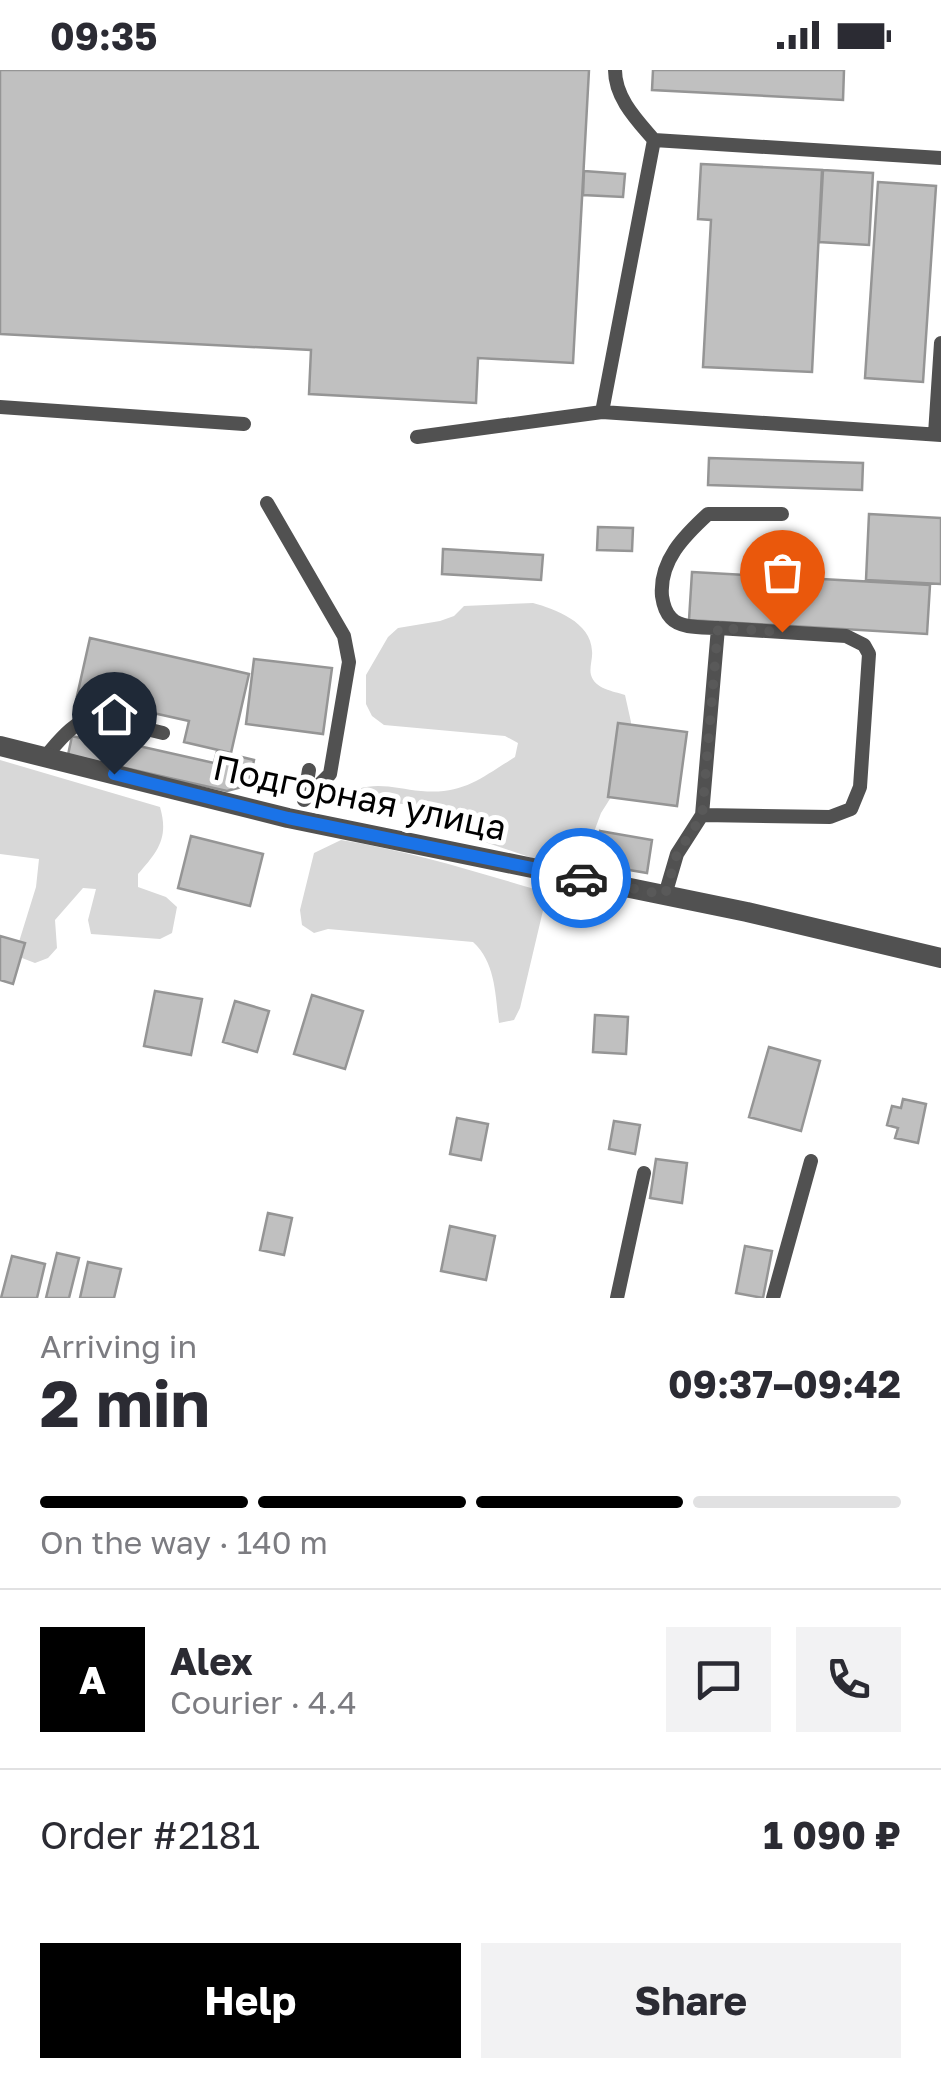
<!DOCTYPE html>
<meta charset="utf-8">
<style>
body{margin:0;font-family:"Golos Text",sans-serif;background:#f2f2f3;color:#2b2b33;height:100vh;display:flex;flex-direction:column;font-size:38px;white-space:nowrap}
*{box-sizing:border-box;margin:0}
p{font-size:32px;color:#7c7c81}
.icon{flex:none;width:55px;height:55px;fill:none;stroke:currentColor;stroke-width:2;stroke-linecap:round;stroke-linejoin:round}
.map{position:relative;height:1228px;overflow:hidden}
.panel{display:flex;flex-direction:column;background:#fff;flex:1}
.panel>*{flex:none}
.pin{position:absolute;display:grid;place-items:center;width:85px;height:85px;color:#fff;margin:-102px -42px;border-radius:50% 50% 50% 0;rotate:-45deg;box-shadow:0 0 10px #0007}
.pin .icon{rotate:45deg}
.courier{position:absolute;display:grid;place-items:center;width:100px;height:100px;margin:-50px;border:8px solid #1a73e8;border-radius:50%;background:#fff;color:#222;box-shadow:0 2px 12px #0007}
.headline em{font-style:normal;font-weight:700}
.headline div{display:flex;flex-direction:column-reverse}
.headline{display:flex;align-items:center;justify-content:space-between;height:170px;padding:0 40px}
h1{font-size:65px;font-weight:700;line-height:75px}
.bar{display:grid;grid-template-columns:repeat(4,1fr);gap:15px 10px;align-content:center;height:120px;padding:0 40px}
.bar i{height:12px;border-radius:8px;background:#e1e1e2}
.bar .selected{background:#000}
.bar p{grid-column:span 4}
.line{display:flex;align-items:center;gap:25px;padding:0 40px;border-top:2px solid #e1e1e2}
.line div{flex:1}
.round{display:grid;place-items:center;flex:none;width:105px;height:105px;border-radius:0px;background:#f2f2f3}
.action{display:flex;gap:20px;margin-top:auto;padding:20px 40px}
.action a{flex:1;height:115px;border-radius:0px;background:#000;color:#fff;font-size:40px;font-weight:700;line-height:115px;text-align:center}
.action a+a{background:#f2f2f3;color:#2b2b33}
.status{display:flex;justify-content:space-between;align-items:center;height:70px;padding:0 50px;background:#fff;direction:ltr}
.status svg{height:28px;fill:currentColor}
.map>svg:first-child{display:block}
</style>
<div class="status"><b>09:35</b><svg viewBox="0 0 49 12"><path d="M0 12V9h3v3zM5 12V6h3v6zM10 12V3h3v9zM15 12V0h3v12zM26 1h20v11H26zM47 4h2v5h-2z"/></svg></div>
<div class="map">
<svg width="941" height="1228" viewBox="0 0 941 1228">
<rect width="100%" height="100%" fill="#fff"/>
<path fill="#d8d8d8" d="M 533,533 C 555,539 591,552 592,581 C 593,588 589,598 591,605 C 595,619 613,621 625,625 L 631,652 L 632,694 L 601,743 L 591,770 L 563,775 L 538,790 L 467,766 L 411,735 L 367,730 L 358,719 C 379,712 399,719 421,721 C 463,725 481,708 515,687 L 518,673 L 505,666 L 384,655 L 372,646 L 366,634 L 366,605 L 388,567 L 398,558 L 440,551 L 454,546 L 464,536 Z
M 0,690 L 160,737 C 169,768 158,781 138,804 L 138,817 L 166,827 L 177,837 L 172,863 L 160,869 L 91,864 L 88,850 L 96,819 L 83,818 L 55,850 L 57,878 L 48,888 L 35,893 L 22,888 L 18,875 L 36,817 L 39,789 L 0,784 Z
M 341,770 C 409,781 473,801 538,820 L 545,832 L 520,938 L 514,950 L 499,953 C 495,925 496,893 473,872 L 328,859 L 314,863 L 302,855 L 300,840 L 314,783 Z"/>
<path fill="#c0c0c0" stroke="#959595" stroke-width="2.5" d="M 0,0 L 589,0 L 573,293 L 478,288 L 476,333 L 309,324 L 311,280 L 0,264 Z
M 653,0 L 844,0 L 843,30 L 652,20 Z
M 701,94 L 822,100 L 812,302 L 703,297 L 711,150 L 698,149 Z
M 823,100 L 873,103 L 869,175 L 819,172 Z
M 584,101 L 625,104 L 623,127 L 583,125 Z
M 878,112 L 936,116 L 923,312 L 865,308 Z
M 709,388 L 863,393 L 862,420 L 708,415 Z
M 869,444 L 941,448 L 941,514 L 866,510 Z
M 598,457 L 633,458 L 632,481 L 597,480 Z
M 443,479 L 543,485 L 541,510 L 442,504 Z
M 692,502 L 930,515 L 927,564 L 689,550 Z
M 90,568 L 249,604 L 231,683 L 184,672 L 189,651 L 77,626 Z
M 254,589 L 332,598 L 323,664 L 246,654 Z
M 618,653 L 687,662 L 677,736 L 608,727 Z
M 90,665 L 214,693 L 217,681 L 254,690 L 249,715 L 227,721 L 68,685 L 72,666 L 89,670 Z
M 600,761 L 652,770 L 647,803 L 594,794 Z
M 191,766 L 263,784 L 250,836 L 178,818 Z
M 0,866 L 25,873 L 13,914 L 0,910 Z
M 155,921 L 202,929 L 191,985 L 144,976 Z
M 312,925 L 363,941 L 345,999 L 294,984 Z
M 235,931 L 269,941 L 257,982 L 223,972 Z
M 595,945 L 628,947 L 626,984 L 593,982 Z
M 769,977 L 820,991 L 801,1061 L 749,1047 Z
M 903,1029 L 926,1034 L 918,1073 L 895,1068 L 898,1058 L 887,1055 L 892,1036 L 901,1038 Z
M 457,1048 L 488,1054 L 481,1090 L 450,1084 Z
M 614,1051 L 640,1055 L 635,1084 L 609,1079 Z
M 656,1089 L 687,1093 L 682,1133 L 650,1128 Z
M 268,1143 L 292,1148 L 284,1185 L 260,1180 Z
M 450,1156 L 495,1166 L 486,1210 L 441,1201 Z
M 745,1176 L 772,1181 L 763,1228 L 736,1223 Z
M 57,1183 L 79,1188 L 69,1228 L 46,1228 Z
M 12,1186 L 45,1194 L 37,1228 L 1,1228 Z
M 88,1192 L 121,1199 L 114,1228 L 80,1228 Z"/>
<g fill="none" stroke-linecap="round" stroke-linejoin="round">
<path stroke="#515151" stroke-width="14" d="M 654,70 L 941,88
M 0,337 L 244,354
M 602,342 L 654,70 C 637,50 615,28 615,0
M 935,364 L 941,273
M 417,367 L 602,342 L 941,365
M 267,433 L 344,566 L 349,592 L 330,704 L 304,730 L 309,700
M 45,687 C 59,671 74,650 97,647 L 163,663
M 702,745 L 830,747 L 851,739 L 860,717 L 869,584 L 864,575 L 846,566 L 718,558
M 665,825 L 677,784 L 702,745 L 718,558 C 704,557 681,559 671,548 C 666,543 663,533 662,526 C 659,491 684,466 708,444 L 782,444
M 617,1228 L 644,1103
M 773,1228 L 811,1091"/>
<path stroke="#515151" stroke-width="20" d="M 0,676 L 288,748 L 747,842 L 941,888"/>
</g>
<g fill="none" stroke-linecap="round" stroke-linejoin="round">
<path stroke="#595959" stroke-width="10" stroke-dasharray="0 18" d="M 581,808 L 665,825 L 677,784 L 702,746 L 718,558 L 782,562"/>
<path stroke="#1a73e8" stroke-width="12" d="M 114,704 L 288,748 L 581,808"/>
</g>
<g text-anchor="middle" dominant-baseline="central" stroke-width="10" stroke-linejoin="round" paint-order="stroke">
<g font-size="35" fill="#000" stroke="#fff">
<text transform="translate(360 727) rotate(12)">Подгорная улица</text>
</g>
</g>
</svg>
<div class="pin" style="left:782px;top:562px;background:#ea580c"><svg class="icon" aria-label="bag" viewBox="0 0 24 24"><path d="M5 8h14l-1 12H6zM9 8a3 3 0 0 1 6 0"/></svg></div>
<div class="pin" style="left:114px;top:704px;background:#1f2937"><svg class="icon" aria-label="home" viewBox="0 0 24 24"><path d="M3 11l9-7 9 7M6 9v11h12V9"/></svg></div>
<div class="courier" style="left:581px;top:808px"><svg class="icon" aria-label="car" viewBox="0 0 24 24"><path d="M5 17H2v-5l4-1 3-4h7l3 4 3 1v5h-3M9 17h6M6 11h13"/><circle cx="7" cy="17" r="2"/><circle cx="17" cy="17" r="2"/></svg></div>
</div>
<section class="panel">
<div class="headline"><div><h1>2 min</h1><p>Arriving in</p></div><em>09:37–09:42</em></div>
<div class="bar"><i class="selected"></i><i class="selected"></i><i class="selected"></i><i></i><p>On the way · 140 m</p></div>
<div class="line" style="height:180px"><b class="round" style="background:#000;color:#fff">A</b><div><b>Alex</b><p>Courier · 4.4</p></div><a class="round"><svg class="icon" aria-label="chat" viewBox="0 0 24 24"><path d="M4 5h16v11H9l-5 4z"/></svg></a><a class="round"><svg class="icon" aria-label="phone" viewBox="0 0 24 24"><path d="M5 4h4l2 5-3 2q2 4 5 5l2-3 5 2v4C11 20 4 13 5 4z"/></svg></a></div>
<div class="line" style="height:130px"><div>Order #2181</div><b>1 090 ₽</b></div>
<div class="action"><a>Help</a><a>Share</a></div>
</section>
